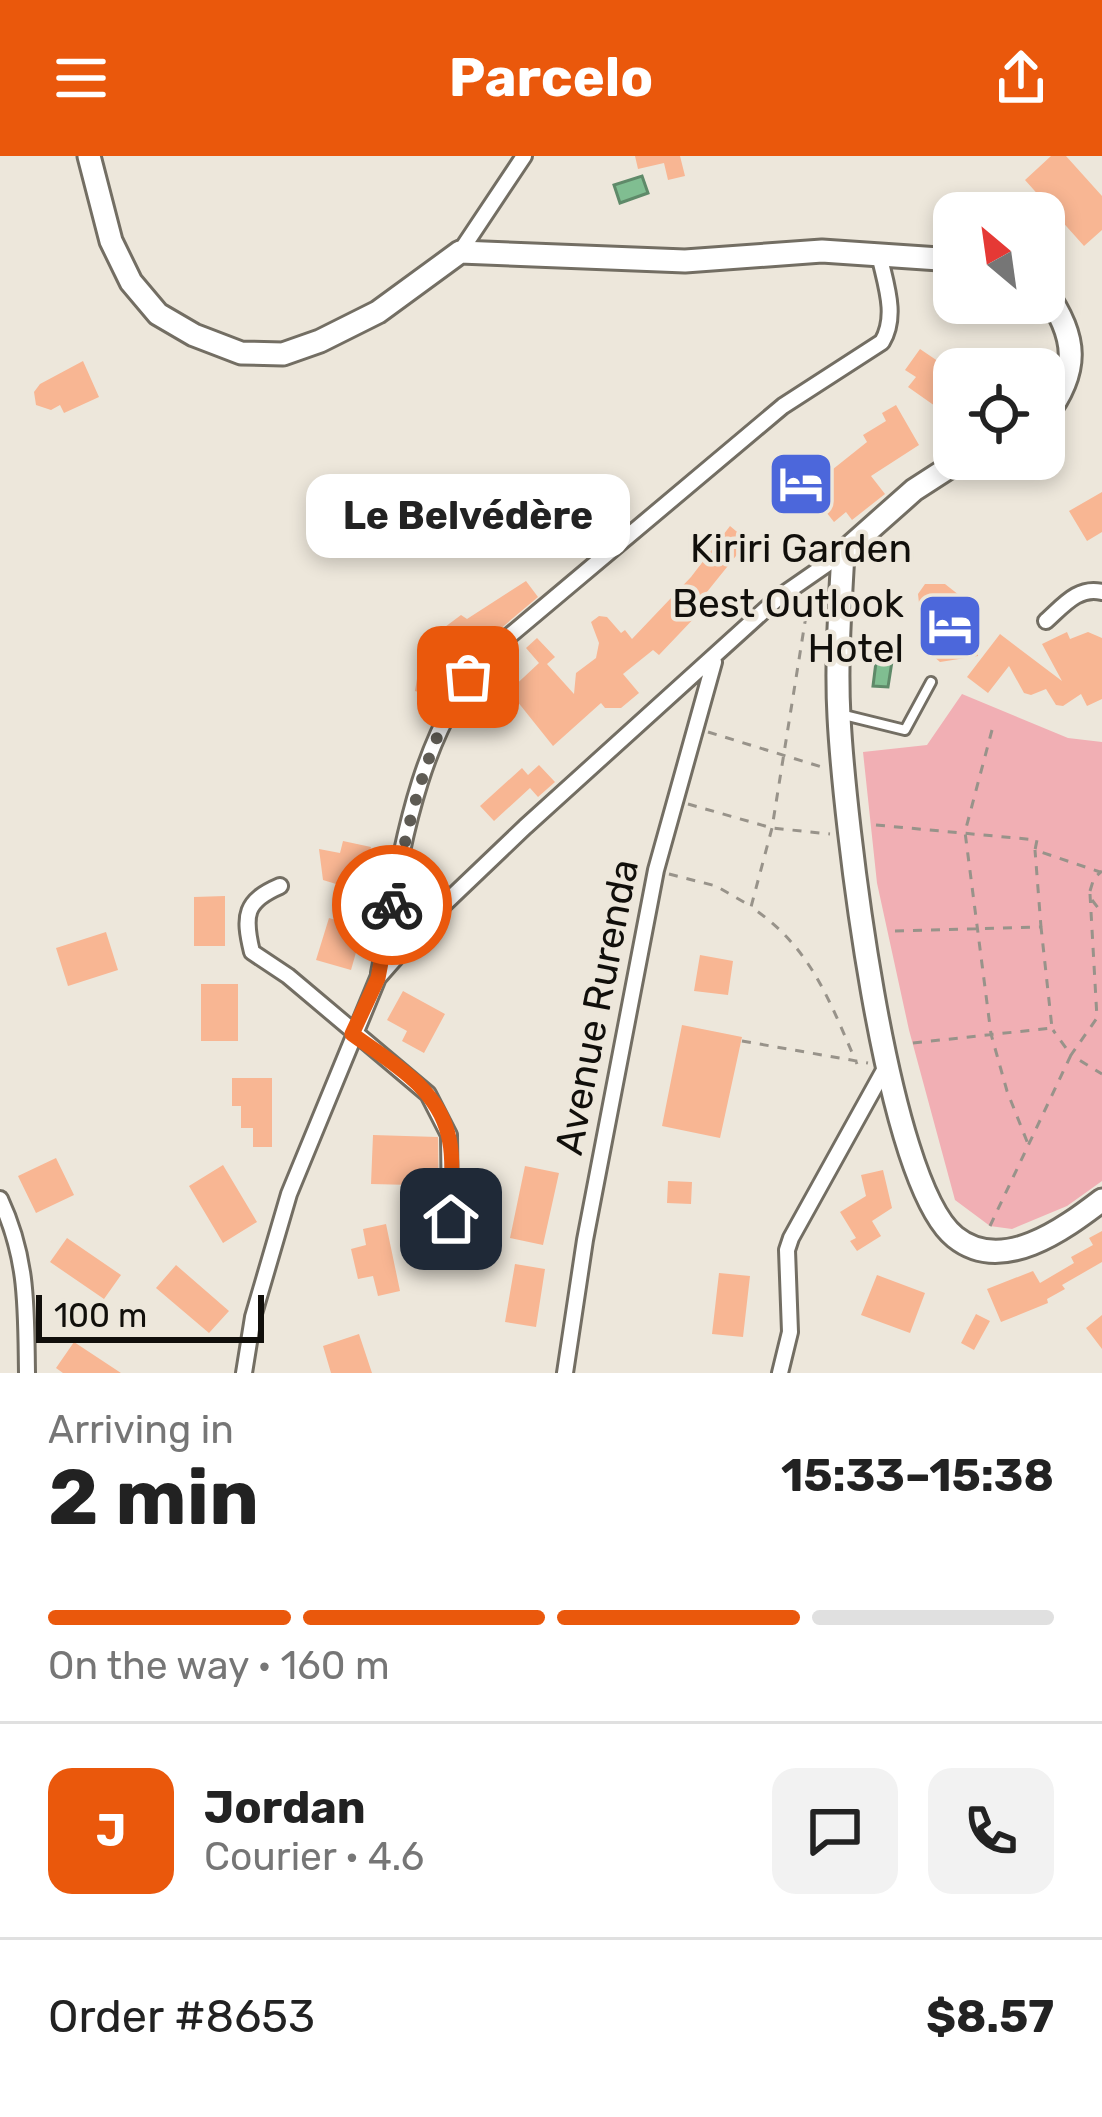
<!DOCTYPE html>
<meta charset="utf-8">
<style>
body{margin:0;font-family:Rubik,sans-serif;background:#f2f2f2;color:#222;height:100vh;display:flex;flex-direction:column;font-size:45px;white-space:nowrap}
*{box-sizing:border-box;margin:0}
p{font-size:39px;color:#767676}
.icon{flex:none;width:66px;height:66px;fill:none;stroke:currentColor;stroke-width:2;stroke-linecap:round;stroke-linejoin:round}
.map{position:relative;height:1217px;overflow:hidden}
.side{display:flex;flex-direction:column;background:#fff;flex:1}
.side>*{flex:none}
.needle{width:78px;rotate:331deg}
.controls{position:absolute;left:933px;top:36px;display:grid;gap:24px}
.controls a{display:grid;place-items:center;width:132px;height:132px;border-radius:24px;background:#fff;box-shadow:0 6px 18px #0003;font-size:60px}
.scale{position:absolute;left:36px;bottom:30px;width:228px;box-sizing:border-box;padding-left:12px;border:6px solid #110f0b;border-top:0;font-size:33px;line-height:42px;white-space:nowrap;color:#110f0b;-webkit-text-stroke:9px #ede7db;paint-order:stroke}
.pin{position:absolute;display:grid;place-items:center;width:102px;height:102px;color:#fff;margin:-51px;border-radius:24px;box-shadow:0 6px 18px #0006}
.courier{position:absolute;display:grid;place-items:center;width:120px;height:120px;margin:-60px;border:9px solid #ea580c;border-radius:50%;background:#fff;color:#222;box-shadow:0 3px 15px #0007}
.bubble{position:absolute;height:84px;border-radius:24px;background:#fff;box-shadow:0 6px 18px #0003;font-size:39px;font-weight:700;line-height:84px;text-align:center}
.headline em{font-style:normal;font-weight:700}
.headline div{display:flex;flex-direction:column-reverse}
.headline{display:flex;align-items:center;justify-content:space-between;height:204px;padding:0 48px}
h1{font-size:78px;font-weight:700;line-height:90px}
.bar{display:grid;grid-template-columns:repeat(4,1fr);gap:18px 12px;align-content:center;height:144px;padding:0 48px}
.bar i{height:15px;border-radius:9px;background:#e0e0e0}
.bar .active{background:#ea580c}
.bar p{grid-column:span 4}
.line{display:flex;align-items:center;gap:30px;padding:0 48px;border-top:3px solid #e0e0e0}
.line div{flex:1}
.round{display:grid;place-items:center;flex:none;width:126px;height:126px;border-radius:24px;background:#f2f2f2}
header{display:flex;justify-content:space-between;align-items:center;height:156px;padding:0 48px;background:#ea580c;color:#fff;font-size:54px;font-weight:700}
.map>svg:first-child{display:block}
</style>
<header><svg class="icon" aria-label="menu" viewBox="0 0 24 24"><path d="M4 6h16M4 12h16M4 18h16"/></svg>Parcelo<svg class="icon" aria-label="share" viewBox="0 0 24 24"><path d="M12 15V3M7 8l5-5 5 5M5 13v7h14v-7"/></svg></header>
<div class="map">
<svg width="1102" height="1217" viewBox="0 0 1102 1217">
<rect width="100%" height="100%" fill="#ede7db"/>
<path fill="#f1afb4" d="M 962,538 L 1068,582 L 1102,586 L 1102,1025 L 1067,1050 L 1012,1073 L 990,1070 L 955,1044 L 909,874 L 877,727 L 863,596 L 927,589 Z"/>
<path fill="#80be91" stroke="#5f8a69" stroke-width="3" d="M 642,20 L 648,37 L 620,47 L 614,29 Z
M 885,491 L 887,498 L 893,499 L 888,531 L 873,530 L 877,498 L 881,498 Z"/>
<path fill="#f8b693" d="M 635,0 L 680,0 L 685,20 L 668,24 L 664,7 L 638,13 Z
M 1051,0 L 1066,0 L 1102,40 L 1102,74 L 1084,90 L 1025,24 Z
M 920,193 L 954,216 L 954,244 L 945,257 L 908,231 L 916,221 L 905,214 Z
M 83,205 L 99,241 L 64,257 L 60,249 L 51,254 L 36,249 L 34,236 L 40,228 Z
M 896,249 L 919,289 L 871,320 L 885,338 L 852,364 L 846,356 L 834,366 L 808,333 L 867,286 L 863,279 L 886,265 L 882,257 Z
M 1102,336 L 1102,376 L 1087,385 L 1069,355 Z
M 730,370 L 748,385 L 694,452 L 699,457 L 659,499 L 653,494 L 623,518 L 639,537 L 621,552 L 605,552 L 601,547 L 553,590 L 509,535 L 539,507 L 526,492 L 537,482 L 555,501 L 547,508 L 574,538 L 576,517 L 596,502 L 599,487 L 591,466 L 599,460 L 607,461 L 621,477 L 625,474 L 632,483 L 691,421 Z
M 526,425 L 538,441 L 480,490 L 443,544 L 415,535 L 420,504 L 444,483 L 445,471 L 461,459 L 467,463 Z
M 925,428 L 945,428 L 978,454 L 978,500 L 940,506 L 924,492 L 918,438 Z
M 1067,476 L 1070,483 L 1088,476 L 1102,482 L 1102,543 L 1087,550 L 1081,538 L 1063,550 L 1056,549 L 1046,533 L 1031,539 L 1024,537 L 1009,510 L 988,537 L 967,521 L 1000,478 L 1062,525 L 1042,488 Z
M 488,524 L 505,539 L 492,553 L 476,538 Z
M 539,609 L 555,626 L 538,641 L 530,632 L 494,665 L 480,650 L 522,612 L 528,619 Z
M 343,685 L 371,691 L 365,717 L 385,722 L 379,753 L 369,751 L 372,739 L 323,724 L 319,693 L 340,697 Z
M 225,740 L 225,790 L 194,790 L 194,741 Z
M 329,762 L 363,772 L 351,814 L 316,804 Z
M 106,776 L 118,814 L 68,830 L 56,792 Z
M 700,799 L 733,805 L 728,839 L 694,835 Z
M 201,828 L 238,828 L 238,885 L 201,885 Z
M 403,835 L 445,858 L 424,897 L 402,885 L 407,875 L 387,864 Z
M 682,869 L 742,881 L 720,982 L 662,970 Z
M 232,922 L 272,922 L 272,991 L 253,991 L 253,972 L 241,972 L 241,950 L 232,950 Z
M 373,979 L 438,981 L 439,1070 L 412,1070 L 412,1029 L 371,1028 Z
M 56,1002 L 74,1039 L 36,1057 L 18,1020 Z
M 223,1009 L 257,1066 L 223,1087 L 189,1030 Z
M 525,1010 L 559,1017 L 543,1089 L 510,1082 Z
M 883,1014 L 892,1052 L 872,1065 L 881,1080 L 857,1095 L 850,1085 L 856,1082 L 840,1056 L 866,1040 L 861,1019 Z
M 668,1025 L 692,1026 L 691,1048 L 667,1047 Z
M 386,1068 L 400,1135 L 378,1140 L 373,1120 L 358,1123 L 351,1093 L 366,1089 L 363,1073 Z
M 1102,1075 L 1102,1106 L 1062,1129 L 1065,1133 L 1047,1143 L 1048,1147 L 1001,1166 L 987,1133 L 1033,1115 L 1040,1127 L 1074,1107 L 1071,1101 L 1093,1089 L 1089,1082 Z
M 67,1082 L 121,1119 L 104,1143 L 50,1106 Z
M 515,1108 L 545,1113 L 536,1171 L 505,1166 Z
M 176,1109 L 229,1155 L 209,1177 L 156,1132 Z
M 719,1117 L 750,1120 L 743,1181 L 712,1178 Z
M 877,1119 L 925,1137 L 910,1177 L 861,1159 Z
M 976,1158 L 990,1165 L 974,1194 L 961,1187 Z
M 1102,1159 L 1102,1193 L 1086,1172 Z
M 359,1178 L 372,1217 L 331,1217 L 323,1190 Z
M 74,1186 L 121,1217 L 63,1217 L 56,1212 Z"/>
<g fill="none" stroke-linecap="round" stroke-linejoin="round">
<g stroke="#736e63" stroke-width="14">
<path id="lane" d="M 840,558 L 905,574 L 931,526"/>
</g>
<g stroke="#736e63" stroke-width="20">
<path id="street" d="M 460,96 L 524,0
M 1046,465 C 1063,450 1078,430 1102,436
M 280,730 C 245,745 243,759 252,796 L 288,820 L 428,938 L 449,979 L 450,1063
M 379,817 C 400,708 413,583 489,497 L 783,250 L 882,186 C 898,159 885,127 879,98
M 0,1043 C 28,1103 26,1152 27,1217
M 244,1217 L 253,1161 L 289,1038 L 378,822 L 436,756 L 525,671 L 778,442 L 843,397
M 565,1217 L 585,1084 L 656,714 L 714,506
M 780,1217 L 790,1176 L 787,1094 L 791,1082 L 888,907"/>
</g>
<g stroke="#736e63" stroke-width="27">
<path id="secondary" d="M 89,0 L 111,85 L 131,126 L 158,158 L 194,179 L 241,197 L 283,198 L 320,185 L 378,156 L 460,96 L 685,105 L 822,95 L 954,104
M 1044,134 C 1078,181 1080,215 1044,262
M 962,303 L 914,334 L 843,397 C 840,451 836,507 839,561 C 844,658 885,1025 955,1081 C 1002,1119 1064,1073 1102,1044"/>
</g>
<path stroke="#98938a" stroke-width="3" stroke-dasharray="9 9" stroke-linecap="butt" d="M 809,441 L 772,672 L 751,751 C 811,791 829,844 857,908
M 992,574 L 965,676 L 991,878 L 1007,935 L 1028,988
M 708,576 L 825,612
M 688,648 L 772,672 L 830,678
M 876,669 L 1037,684 L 1035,694 L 1100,716
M 669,718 L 716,730 L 749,749
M 1090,735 L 1094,722 L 1102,715
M 1090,738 L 1097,862 L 1071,899 L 1102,918
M 1092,744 L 1102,757
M 895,775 L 1041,771 L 1035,694
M 742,885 L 868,907
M 913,887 L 1052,872 L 1041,771
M 990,1070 L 1071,899 L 1053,874"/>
<use href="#lane" stroke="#fff" stroke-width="8"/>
<use href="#street" stroke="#fff" stroke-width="14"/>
<use href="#secondary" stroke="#fff" stroke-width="21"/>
</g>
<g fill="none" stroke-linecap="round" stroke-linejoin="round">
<path stroke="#5e5b54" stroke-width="12" stroke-dasharray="0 21.6" d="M 392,749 C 407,671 425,589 468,521"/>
<path stroke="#ea580c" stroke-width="15" d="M 392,749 L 378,822 L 352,878 C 389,905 436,930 448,978 C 455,1003 450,1036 451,1063"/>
</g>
<defs>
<g id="hotel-square" transform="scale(3.45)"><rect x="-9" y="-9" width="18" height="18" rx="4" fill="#4c67db" stroke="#ede7db"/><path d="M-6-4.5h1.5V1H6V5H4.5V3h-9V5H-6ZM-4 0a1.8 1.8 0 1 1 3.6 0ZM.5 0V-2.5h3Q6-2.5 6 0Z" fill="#fff"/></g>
</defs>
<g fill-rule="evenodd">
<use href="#hotel-square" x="801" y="328"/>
<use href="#hotel-square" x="950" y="470"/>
</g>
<g text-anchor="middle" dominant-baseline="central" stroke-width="9" stroke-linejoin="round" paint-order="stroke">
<g font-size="39" fill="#110f0b" stroke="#ede7db">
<text x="801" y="393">Kiriri Garden</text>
<text x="904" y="448" text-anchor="end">Best Outlook<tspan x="904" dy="45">Hotel</tspan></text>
</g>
<g font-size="39" fill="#110f0b" stroke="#ede7db">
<text transform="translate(597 851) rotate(-79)">Avenue Rurenda</text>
</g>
</g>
</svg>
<div class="controls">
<a><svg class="needle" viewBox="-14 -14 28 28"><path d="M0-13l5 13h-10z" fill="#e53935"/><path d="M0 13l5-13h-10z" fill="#767676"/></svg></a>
<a><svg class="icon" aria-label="locate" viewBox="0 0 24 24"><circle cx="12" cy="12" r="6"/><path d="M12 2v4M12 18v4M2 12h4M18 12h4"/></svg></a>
</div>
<div class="scale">100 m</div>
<div class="pin" style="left:468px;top:521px;background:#ea580c"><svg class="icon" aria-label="bag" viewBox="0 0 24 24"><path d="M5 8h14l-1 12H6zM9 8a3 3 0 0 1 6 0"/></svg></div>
<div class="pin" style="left:451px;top:1063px;background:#1f2937"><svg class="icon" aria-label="home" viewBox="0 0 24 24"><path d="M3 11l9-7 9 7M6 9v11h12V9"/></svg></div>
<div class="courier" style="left:392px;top:749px"><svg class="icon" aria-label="bike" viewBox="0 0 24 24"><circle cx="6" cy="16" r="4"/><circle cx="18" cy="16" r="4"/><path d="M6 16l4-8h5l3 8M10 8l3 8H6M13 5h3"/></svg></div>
<div class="bubble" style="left:306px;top:318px;width:324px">Le Belvédère</div>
</div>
<section class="side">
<div class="headline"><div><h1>2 min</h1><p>Arriving in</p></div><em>15:33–15:38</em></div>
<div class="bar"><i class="active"></i><i class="active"></i><i class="active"></i><i></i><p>On the way · 160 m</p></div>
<div class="line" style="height:216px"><b class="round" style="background:#ea580c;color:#fff">J</b><div><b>Jordan</b><p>Courier · 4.6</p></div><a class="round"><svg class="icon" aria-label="chat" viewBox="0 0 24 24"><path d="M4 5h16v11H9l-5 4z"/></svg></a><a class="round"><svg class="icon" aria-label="phone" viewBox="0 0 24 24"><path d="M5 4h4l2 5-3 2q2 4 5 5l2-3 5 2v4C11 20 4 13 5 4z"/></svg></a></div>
<div class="line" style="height:156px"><div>Order #8653</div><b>$8.57</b></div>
</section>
